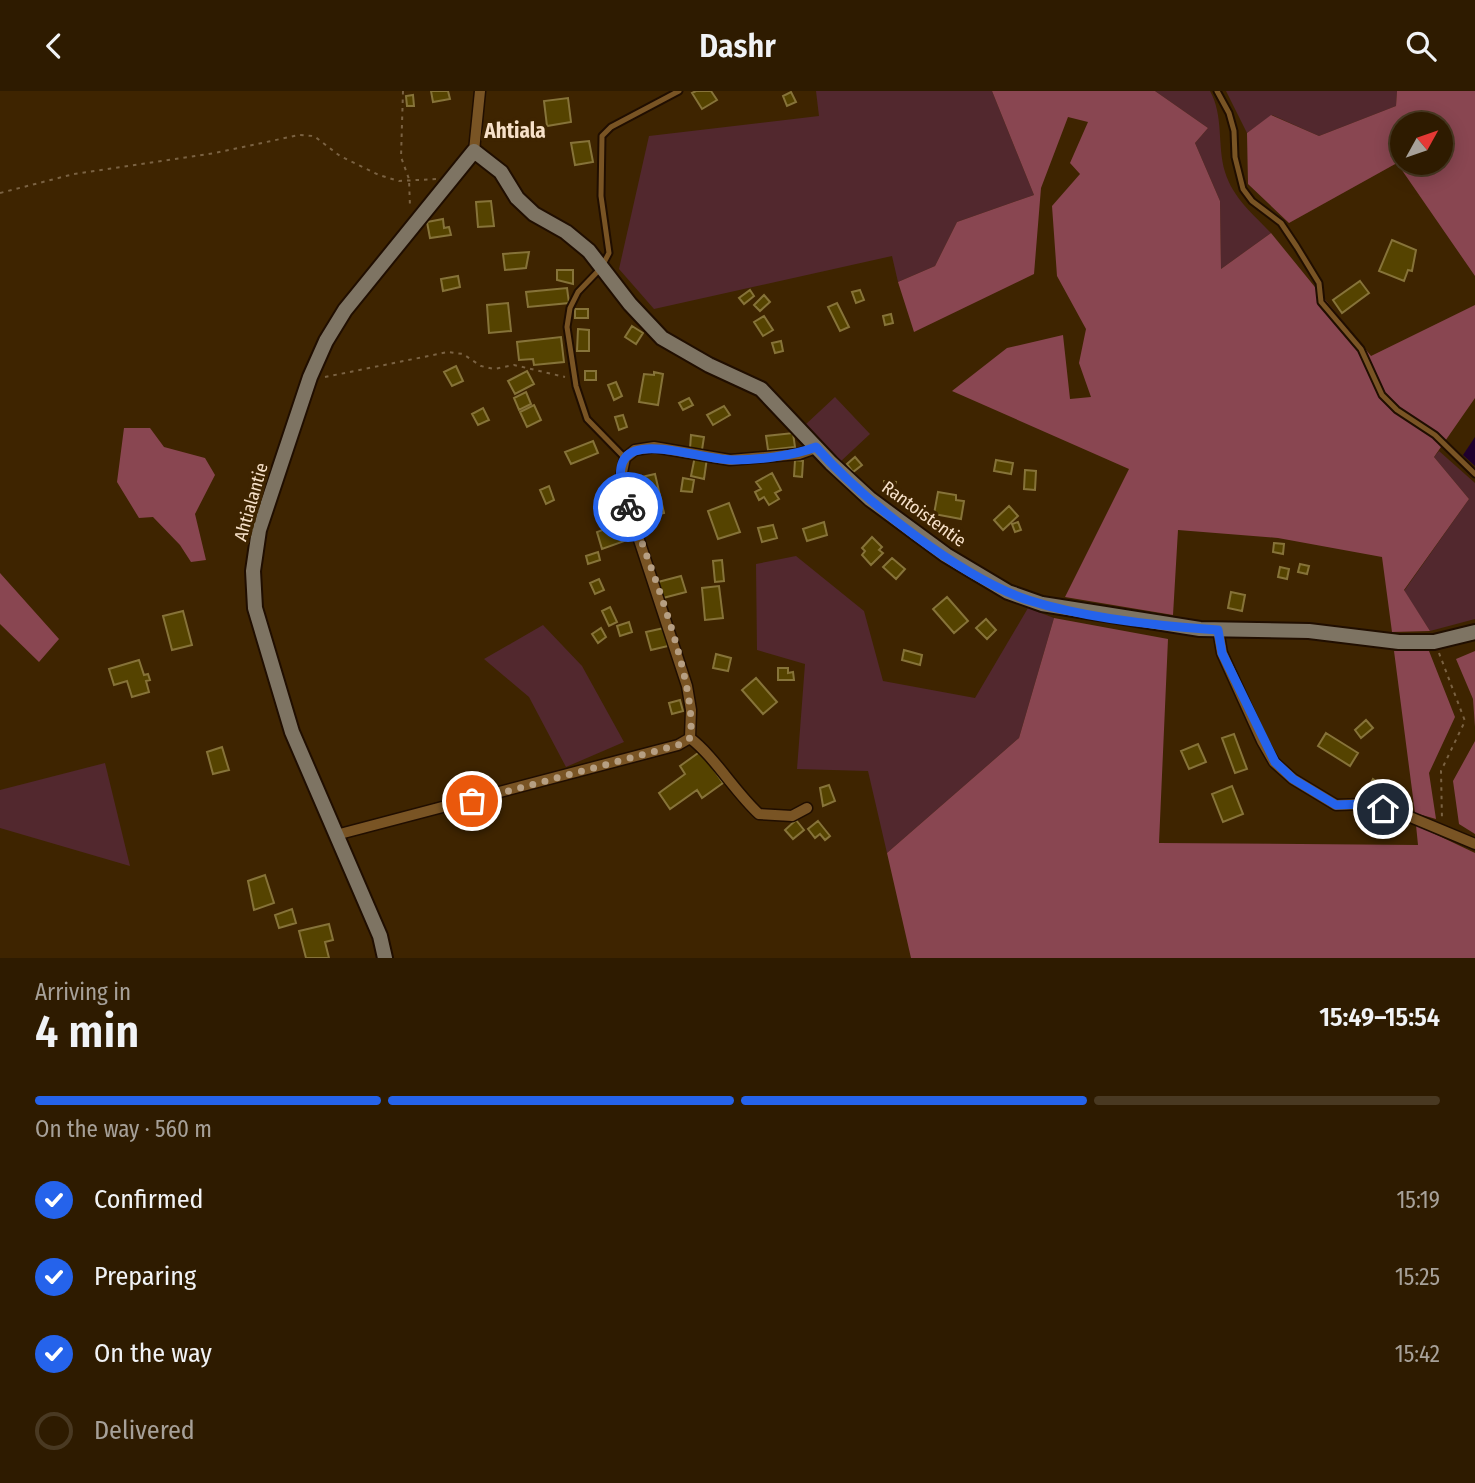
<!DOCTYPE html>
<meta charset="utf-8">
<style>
body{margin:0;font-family:"Fira Sans Condensed",sans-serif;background:#36240a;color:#f1f3f6;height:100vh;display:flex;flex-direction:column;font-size:26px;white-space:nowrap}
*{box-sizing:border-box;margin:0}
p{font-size:23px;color:#a7a199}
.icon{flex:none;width:38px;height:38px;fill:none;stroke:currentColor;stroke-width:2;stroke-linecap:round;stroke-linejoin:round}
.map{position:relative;height:867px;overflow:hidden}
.panel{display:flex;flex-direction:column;background:#2e1b00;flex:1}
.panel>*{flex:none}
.needle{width:46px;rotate:50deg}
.buttons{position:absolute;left:1390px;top:21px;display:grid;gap:14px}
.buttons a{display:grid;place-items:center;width:63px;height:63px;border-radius:50%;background:#2e1b00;box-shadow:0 4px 18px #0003,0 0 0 2px #493922;font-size:35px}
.pin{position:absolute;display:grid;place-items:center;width:60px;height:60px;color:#fff;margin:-30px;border:4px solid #fff;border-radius:50%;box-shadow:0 2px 7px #0007}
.courier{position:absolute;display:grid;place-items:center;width:70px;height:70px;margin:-35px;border:5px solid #2563eb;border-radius:50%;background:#fff;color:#222;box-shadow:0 2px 9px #0007}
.overview em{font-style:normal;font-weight:600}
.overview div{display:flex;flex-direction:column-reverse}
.overview{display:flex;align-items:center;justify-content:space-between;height:119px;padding:0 35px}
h1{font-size:46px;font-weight:600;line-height:52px}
.bar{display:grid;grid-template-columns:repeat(4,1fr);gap:10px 7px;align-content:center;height:84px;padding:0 35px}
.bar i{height:9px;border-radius:5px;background:#493922}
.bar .on{background:#2563eb}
.bar p{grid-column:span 4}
ol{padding:0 35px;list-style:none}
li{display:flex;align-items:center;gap:21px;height:77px}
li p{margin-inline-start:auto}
li .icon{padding:7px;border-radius:50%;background:#2563eb;color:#fff;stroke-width:4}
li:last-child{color:#a7a199}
li i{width:38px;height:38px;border:4px solid #493922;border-radius:50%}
header{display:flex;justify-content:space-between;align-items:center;height:91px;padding:0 35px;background:#2e1b00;font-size:32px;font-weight:600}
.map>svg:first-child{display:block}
</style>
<header><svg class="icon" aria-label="back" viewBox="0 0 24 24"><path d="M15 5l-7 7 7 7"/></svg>Dashr<svg class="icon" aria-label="search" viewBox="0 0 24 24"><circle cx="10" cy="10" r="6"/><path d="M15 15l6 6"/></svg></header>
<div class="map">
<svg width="1475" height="867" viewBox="0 0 1475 867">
<rect width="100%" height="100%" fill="#3e2400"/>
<path fill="#52282e" d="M 816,0 L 992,0 L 1034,104 L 957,131 L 935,175 L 898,191 L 892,165 L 654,218 L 619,178 L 649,45 L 819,25 Z
M 1155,0 L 1210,0 C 1224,25 1217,54 1225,81 C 1233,107 1253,123 1271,142 L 1221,178 L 1220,110 L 1195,52 L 1208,37 Z
M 1226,0 L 1397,0 L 1396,15 L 1319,45 L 1272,24 L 1247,42 Z
M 835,306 L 870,343 L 840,371 L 805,334 Z
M 1439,360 L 1475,392 L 1475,528 L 1430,540 L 1404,500 L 1469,408 L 1434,366 Z
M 796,465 L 864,520 L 883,590 L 975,607 L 1028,517 L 1054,527 L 1019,647 L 887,762 L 868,680 L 797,678 L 805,573 L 757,559 L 756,473 Z
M 543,534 L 582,575 L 624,651 L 566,676 L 529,606 L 484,568 Z
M 105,672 L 130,775 L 0,737 L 0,699 Z"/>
<path fill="#894651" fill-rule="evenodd" d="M 992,0 L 1155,0 L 1208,37 L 1195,52 L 1220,110 L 1221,178 L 1271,142 L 1371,265 L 1475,214 L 1475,307 L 1434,366 L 1469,408 L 1404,499 L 1430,540 L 1392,541 L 1382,466 L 1278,447 L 1178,439 L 1173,524 L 1065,506 L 1129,378 L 952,300 L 1007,257 L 1063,244 L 1070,308 L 1091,306 L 1079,272 L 1086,238 L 1057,185 L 1052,115 L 1080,83 L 1070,72 L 1088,31 L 1068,26 L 1041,97 L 1034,183 L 914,241 L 898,191 L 935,175 L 957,131 L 1034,104 Z
M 1397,0 L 1475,0 L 1475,185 L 1397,72 L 1289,132 L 1248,93 L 1247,42 L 1271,24 L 1319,45 L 1396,15 ZM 1402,33 L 1440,33 L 1440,72 L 1402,72 Z
M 124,337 L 150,337 L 164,356 L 205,367 L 215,384 L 195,423 L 206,469 L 191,471 L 180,454 L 153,426 L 139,427 L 117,391 Z
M 0,482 L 59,548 L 39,571 L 0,533 Z
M 1054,527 L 1168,548 L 1159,752 L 1418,754 L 1416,734 L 1475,762 L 1475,867 L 911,867 L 887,762 L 1019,647 Z
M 1394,560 L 1429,560 L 1455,626 L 1429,682 L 1436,728 L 1415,722 Z
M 1475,560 L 1475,636 L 1473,608 L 1456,568 Z
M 1475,650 L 1475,743 L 1459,733 L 1453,690 Z"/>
<path fill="#1f002e" d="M 1475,346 L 1475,375 L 1463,364 Z"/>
<path fill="#554300" stroke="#867339" stroke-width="2" d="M 431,0 L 448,0 L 450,8 L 433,11 Z
M 696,0 L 711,0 L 717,9 L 702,18 L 692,2 Z
M 791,1 L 796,11 L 787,15 L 783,5 Z
M 413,4 L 414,15 L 407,15 L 406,5 Z
M 568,7 L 571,31 L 547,35 L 544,10 Z
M 589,50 L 593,71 L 575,74 L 571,52 Z
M 491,110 L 494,135 L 478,136 L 476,111 Z
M 443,128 L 444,137 L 449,136 L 451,144 L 430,147 L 427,131 Z
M 1392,149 L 1416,159 L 1412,180 L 1408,179 L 1404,190 L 1379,180 Z
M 529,161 L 526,177 L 505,179 L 503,163 Z
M 557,179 L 573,179 L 573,193 L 557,189 Z
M 458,185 L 460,196 L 443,200 L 441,188 Z
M 1360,190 L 1369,202 L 1342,222 L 1333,209 Z
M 567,197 L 569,212 L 528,216 L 526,201 Z
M 750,199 L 754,205 L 744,213 L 739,207 Z
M 860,199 L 864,209 L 856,212 L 852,201 Z
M 764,204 L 770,211 L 760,220 L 754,214 Z
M 508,212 L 511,240 L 489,242 L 487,214 Z
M 837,212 L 849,236 L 840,240 L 828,216 Z
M 575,218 L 588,218 L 588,227 L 575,227 Z
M 891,223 L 893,232 L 885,234 L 883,225 Z
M 764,225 L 773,239 L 763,245 L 754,231 Z
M 632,235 L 643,242 L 636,253 L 625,246 Z
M 578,238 L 589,239 L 589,260 L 577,260 Z
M 561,246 L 564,271 L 534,274 L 533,268 L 519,269 L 517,251 Z
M 781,250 L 783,260 L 775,262 L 772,252 Z
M 456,275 L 463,290 L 452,295 L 444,281 Z
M 527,280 L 534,293 L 515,303 L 508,290 Z
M 585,280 L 596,280 L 596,289 L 585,289 Z
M 654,281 L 663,283 L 658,314 L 639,311 L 644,283 L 654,284 Z
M 616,291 L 622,305 L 614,309 L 608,294 Z
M 526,301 L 531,313 L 519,319 L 514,307 Z
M 689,307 L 693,314 L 683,319 L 679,312 Z
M 534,314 L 541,329 L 527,336 L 520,321 Z
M 724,315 L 730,324 L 713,334 L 707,324 Z
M 483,317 L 489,329 L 478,334 L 472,323 Z
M 623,324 L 627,336 L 619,339 L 615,326 Z
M 793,342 L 795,356 L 768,359 L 766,345 Z
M 691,344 L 704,346 L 702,359 L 690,358 Z
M 593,350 L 598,362 L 571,373 L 565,361 Z
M 695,365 L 707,367 L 704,388 L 691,385 Z
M 855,366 L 862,374 L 853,381 L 847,373 Z
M 795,369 L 803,370 L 802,386 L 794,385 Z
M 996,369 L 1013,372 L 1011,383 L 994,380 Z
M 1025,379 L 1036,380 L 1035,399 L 1024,398 Z
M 772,382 L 781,399 L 775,402 L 779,408 L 769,414 L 764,406 L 759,409 L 755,401 L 761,398 L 756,391 Z
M 655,383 L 664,422 L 646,426 L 637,387 Z
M 683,387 L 694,389 L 692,401 L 681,400 Z
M 884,390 L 896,391 L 895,402 L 884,401 Z
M 612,393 L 620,412 L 610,416 L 602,397 Z
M 549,395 L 554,409 L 546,413 L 540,399 Z
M 938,401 L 956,404 L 956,409 L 964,410 L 961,428 L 934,423 Z
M 729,412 L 740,441 L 718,448 L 708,420 Z
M 1009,415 L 1018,425 L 1003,439 L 994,429 Z
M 616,428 L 617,434 L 627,430 L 633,447 L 602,458 L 597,441 L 608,437 L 606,432 Z
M 824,431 L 827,444 L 807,450 L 803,438 Z
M 1018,431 L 1021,439 L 1015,441 L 1012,433 Z
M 773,434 L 777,447 L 762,451 L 758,437 Z
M 872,446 L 882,456 L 879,459 L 883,462 L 871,474 L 862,464 L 865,460 L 862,457 Z
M 1274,452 L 1284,453 L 1283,463 L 1273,461 Z
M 598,461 L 600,469 L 588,473 L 586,465 Z
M 892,467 L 905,478 L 896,488 L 883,476 Z
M 722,469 L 724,490 L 715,491 L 713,470 Z
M 1300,473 L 1309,475 L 1307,483 L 1298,481 Z
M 1280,476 L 1289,478 L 1287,488 L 1278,486 Z
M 681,485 L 686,501 L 663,507 L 658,491 Z
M 599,488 L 604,499 L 595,503 L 590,492 Z
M 719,495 L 723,527 L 705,529 L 702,497 Z
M 1231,501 L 1245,504 L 1242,520 L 1228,517 Z
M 947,506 L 968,530 L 954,542 L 933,518 Z
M 610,516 L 617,531 L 609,535 L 602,520 Z
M 183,520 L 192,554 L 172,559 L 163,525 Z
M 986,528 L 996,539 L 987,548 L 976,537 Z
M 629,531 L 632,541 L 620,545 L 617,535 Z
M 601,537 L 606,546 L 598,552 L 592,543 Z
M 664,537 L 668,555 L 651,559 L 646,541 Z
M 904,559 L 922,564 L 920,574 L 902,569 Z
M 716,563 L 731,567 L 728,580 L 713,577 Z
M 139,569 L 144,584 L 148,583 L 150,589 L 146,590 L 149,601 L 132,606 L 127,590 L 114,594 L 109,578 Z
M 778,577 L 788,577 L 788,582 L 793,581 L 794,589 L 778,589 Z
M 756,587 L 777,611 L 763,623 L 742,599 Z
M 680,609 L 683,620 L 672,623 L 669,612 Z
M 1366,629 L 1373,637 L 1361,647 L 1355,639 Z
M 1326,642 L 1358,662 L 1350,675 L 1318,655 Z
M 1234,643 L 1247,678 L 1235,682 L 1222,647 Z
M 1198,653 L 1206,671 L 1189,678 L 1181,660 Z
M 222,656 L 229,679 L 213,683 L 207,661 Z
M 701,660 L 723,692 L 702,707 L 697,699 L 670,718 L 659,702 L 685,683 L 680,675 Z
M 1373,688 L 1386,696 L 1377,711 L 1365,704 Z
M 829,694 L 835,710 L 823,715 L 820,697 Z
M 1232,695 L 1243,723 L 1223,731 L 1212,703 Z
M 796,729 L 804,739 L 793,748 L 785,739 Z
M 818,730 L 830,745 L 825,749 L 820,743 L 815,747 L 808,738 Z
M 265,784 L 274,812 L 254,819 L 248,790 Z
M 292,818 L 296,832 L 279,837 L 275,824 Z
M 329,833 L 333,849 L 325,851 L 329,867 L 306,867 L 299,840 Z"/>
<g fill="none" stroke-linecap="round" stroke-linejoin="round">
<g stroke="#200e00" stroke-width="9">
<path id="lane" d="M 1217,0 L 1229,22 L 1234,40 L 1235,66 L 1243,98 L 1252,110 L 1281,132 L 1297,156 L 1319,192 L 1321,211 L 1361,258 L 1382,304 L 1397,319 L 1435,344 L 1475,383
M 625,367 L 587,328 L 576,295 L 567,236 L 570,217 L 578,201 L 601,177 L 609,162 L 601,105 L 602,45 L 611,36 L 679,0"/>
</g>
<g stroke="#200e00" stroke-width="13">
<path id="street" d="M 474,60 L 480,0
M 1218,539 L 1222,562 L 1262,650 L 1274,671 L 1293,688 L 1336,714 L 1364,713 L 1403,723 L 1475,753
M 807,717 L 792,725 L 759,723 C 734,700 715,666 690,647 L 691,619 L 687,595 L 620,391 L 625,367 L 635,359 L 654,356 L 730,369 L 799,363 L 816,357
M 336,744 L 678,654 L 690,647"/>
</g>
<g stroke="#200e00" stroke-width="18">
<path id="secondary" d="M 385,867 L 380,845 L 292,641 L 255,517 L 253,480 L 259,439 L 310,286 L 326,250 L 345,219 L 474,60 L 501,81 L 517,107 L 534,123 L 566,141 L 589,160 L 630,213 L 662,247 L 709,274 L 761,298 L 831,372 L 870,408 L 946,464 L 1008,501 L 1042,513 L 1200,538 L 1309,540 L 1399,551 L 1434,551 L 1475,541"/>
</g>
<path stroke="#7a6242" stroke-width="2" stroke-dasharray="3.5 5" stroke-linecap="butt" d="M 403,0 L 401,66 L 409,88 L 410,116
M 0,102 L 74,83 L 215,62 L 299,44 L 314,45 L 340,65 L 379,84 L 399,90 L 436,88
M 325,286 L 448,261 L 463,263 L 481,275 L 494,278 L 514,274 L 565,286
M 1439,562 L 1465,630 L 1441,680 L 1442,728"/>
<use href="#lane" stroke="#795424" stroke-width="5"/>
<use href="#street" stroke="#795424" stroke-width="10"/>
<use href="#secondary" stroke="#7e7463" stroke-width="14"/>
</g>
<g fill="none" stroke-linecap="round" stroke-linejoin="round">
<path stroke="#b69f83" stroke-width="7" stroke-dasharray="0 12.6" d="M 472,710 L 678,654 L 690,647 C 699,598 648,466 628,416"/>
<path stroke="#2563eb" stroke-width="9" d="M 628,416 C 593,324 688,368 732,369 C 758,369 792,365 816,356 C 864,410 960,486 1028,509 C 1084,527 1158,535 1218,539 L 1222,562 L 1275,671 L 1293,688 L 1336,714 L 1364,713 L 1383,718"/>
</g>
<g text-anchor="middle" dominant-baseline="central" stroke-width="7" stroke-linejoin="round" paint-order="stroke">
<g font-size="18" fill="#f7e1c9" stroke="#3e2400">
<text transform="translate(251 411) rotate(-74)">Ahtialantie</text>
<text transform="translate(924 423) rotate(36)">Rantoistentie</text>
</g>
<g font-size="21" font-weight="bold" fill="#f7e1c9" stroke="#3e2400">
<text x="515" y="40">Ahtiala</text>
</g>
</g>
</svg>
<div class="buttons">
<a><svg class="needle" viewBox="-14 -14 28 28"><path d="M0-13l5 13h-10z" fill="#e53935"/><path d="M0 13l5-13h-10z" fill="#a7a199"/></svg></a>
</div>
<div class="pin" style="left:472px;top:710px;background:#ea580c"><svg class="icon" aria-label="bag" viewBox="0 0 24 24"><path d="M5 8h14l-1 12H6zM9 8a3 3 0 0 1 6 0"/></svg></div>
<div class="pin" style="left:1383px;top:718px;background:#1f2937"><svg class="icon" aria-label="home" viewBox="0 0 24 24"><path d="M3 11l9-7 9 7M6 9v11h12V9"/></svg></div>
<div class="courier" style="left:628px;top:416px"><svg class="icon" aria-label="bike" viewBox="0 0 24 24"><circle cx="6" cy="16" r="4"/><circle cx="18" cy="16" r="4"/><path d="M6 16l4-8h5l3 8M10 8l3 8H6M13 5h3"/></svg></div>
</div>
<section class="panel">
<div class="overview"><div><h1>4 min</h1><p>Arriving in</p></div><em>15:49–15:54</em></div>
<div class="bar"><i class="on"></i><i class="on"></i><i class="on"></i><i></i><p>On the way · 560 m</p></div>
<ol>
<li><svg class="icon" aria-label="check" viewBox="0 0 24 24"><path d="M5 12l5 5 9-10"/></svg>Confirmed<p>15:19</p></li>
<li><svg class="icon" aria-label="check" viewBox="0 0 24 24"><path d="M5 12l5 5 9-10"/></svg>Preparing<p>15:25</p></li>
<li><svg class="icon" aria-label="check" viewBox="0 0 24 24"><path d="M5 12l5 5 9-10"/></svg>On the way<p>15:42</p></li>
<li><i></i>Delivered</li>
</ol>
</section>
